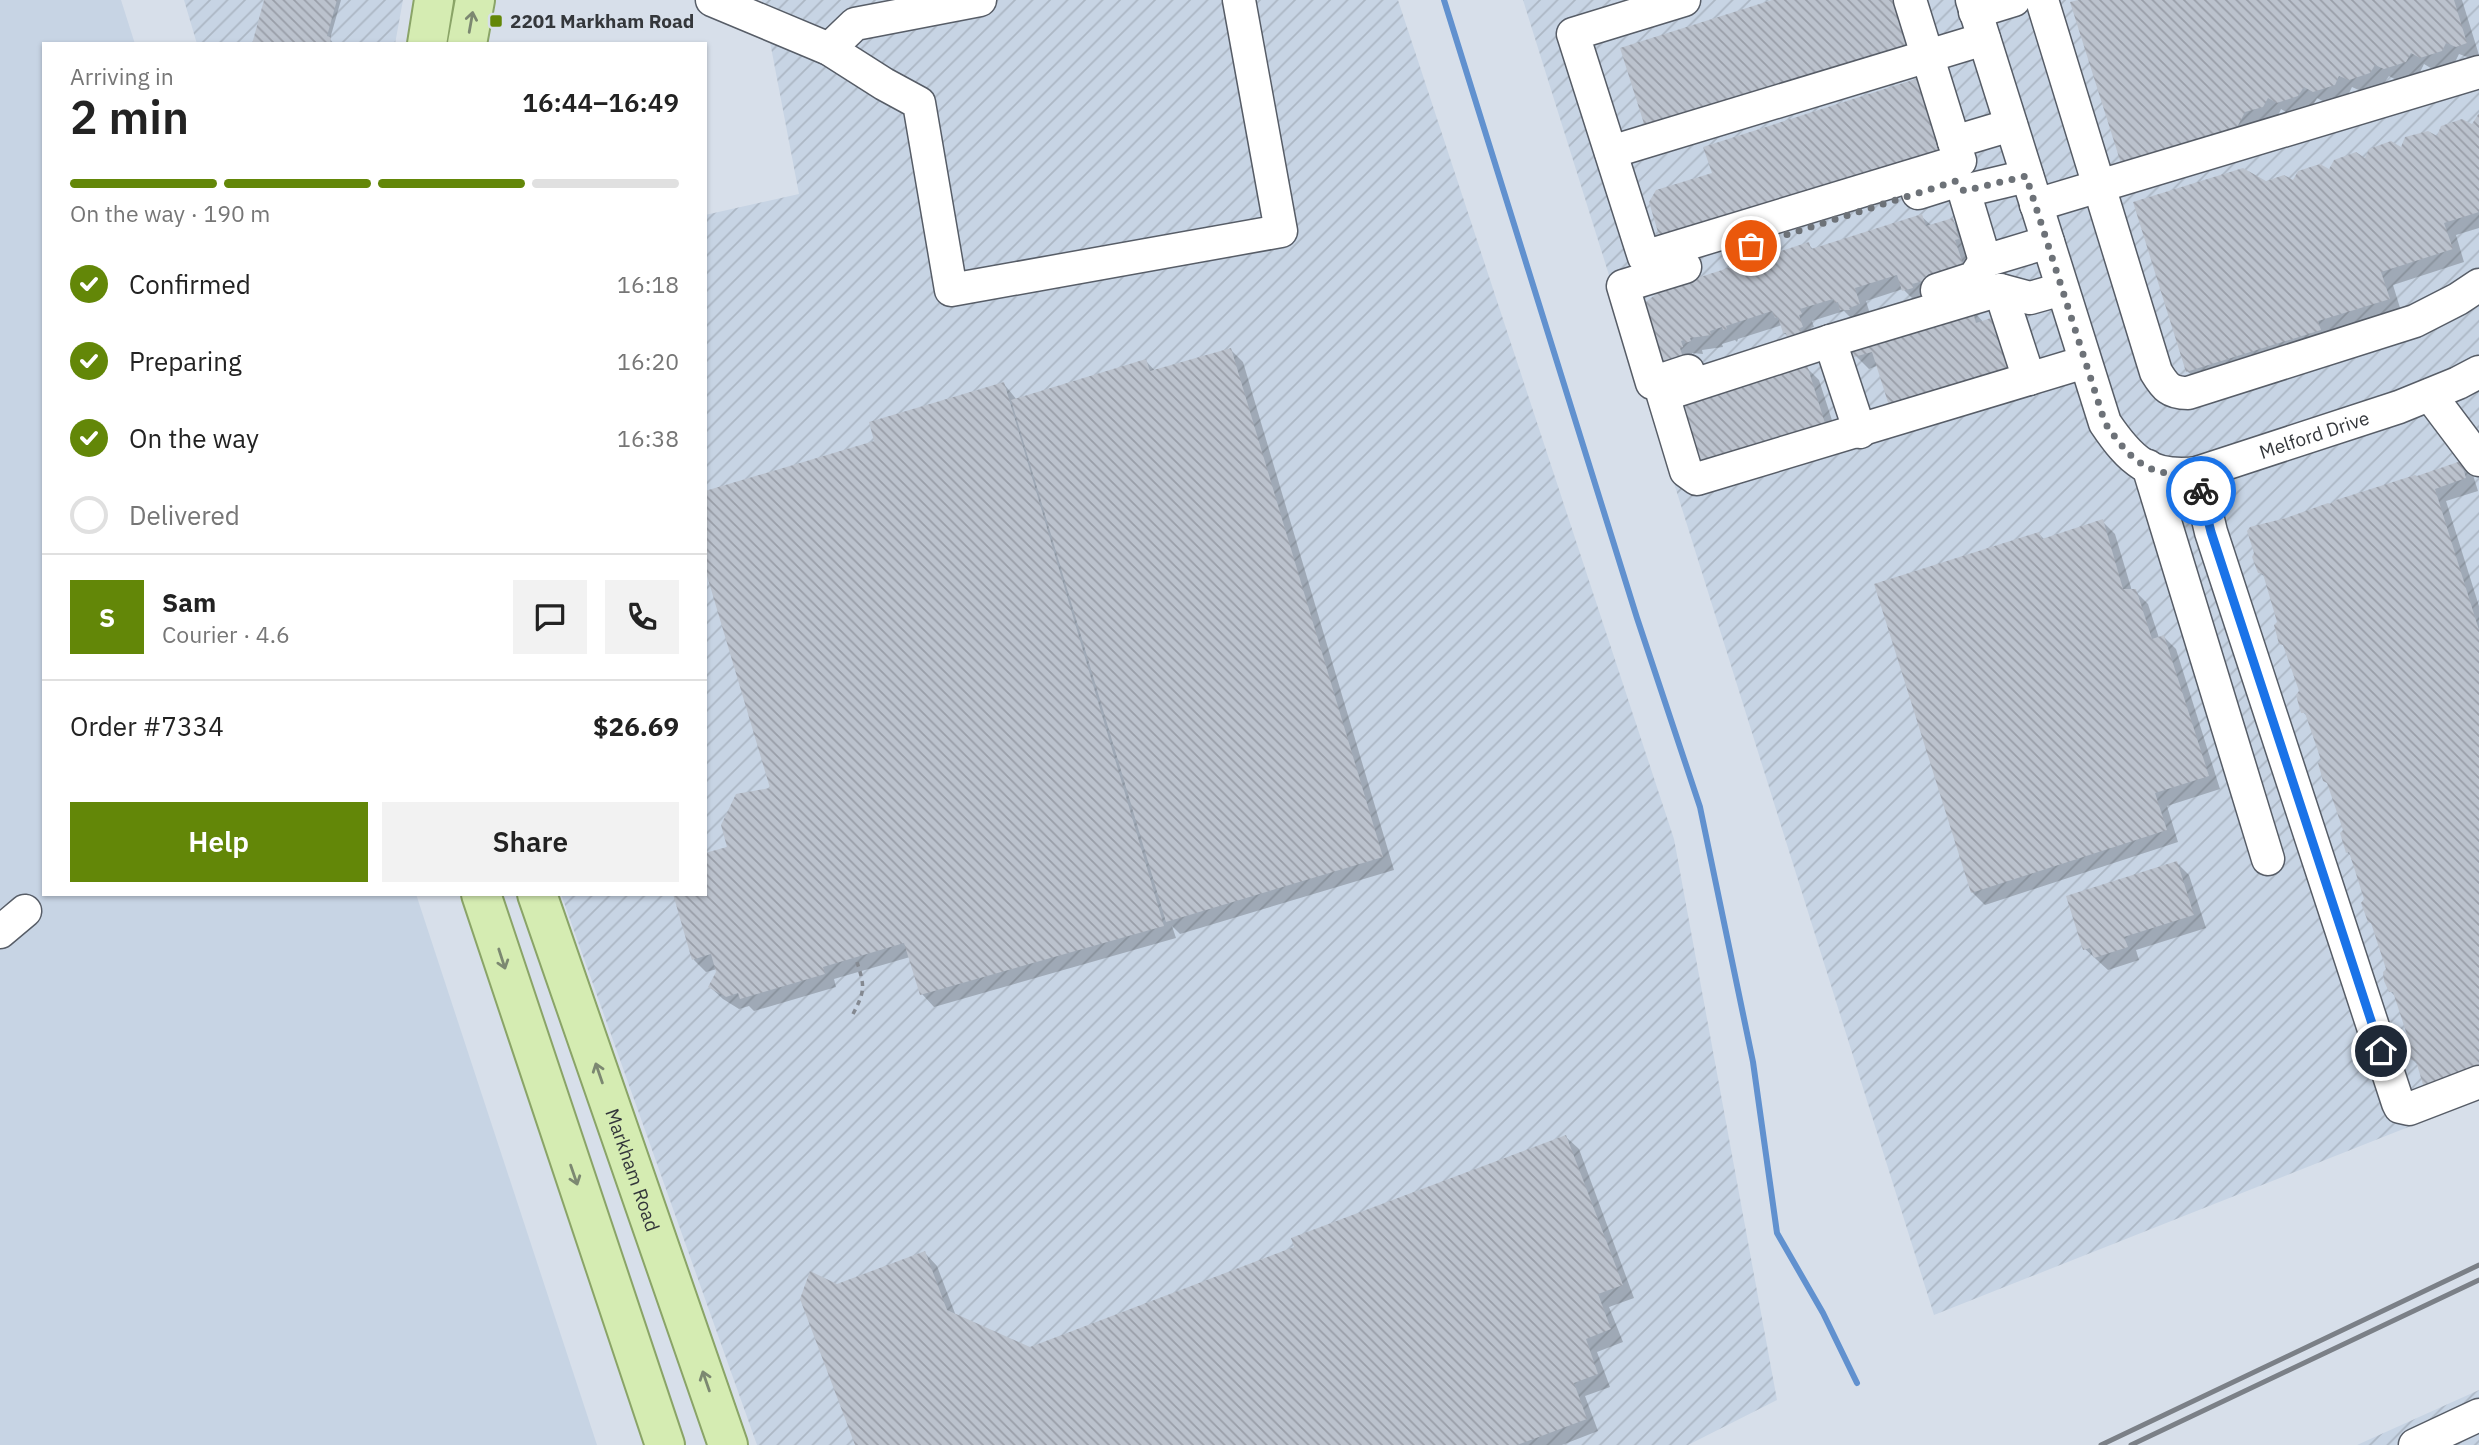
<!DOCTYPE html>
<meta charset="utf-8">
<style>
body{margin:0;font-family:"IBM Plex Sans",sans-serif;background:#f2f2f2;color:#222;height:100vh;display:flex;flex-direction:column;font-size:26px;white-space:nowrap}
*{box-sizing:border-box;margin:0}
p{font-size:23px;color:#767676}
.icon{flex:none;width:38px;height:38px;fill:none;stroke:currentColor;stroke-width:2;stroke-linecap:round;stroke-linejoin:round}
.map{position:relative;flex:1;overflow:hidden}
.sheet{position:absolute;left:42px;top:42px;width:665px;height:854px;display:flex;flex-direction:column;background:#fff;border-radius:0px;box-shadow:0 2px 5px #0004}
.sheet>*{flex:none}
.pin{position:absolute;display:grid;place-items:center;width:60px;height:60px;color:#fff;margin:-30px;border:4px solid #fff;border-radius:50%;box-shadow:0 2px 7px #0007}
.courier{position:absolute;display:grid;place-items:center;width:70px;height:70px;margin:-35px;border:5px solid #1a73e8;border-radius:50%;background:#fff;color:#222;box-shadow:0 2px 9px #0007}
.summary em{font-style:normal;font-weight:600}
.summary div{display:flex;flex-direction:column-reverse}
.summary{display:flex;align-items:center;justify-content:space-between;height:119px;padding:0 28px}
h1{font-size:46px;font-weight:600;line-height:52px}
.bar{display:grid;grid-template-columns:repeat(4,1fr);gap:10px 7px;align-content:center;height:84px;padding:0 28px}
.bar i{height:9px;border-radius:5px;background:#e0e0e0}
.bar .current{background:#638708}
.bar p{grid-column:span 4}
.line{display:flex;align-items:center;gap:18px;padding:0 28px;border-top:2px solid #e0e0e0}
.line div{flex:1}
.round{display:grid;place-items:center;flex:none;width:74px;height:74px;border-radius:0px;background:#f2f2f2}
ol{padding:0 28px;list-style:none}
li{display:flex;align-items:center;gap:21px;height:77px}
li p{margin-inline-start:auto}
li .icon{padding:7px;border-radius:50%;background:#638708;color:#fff;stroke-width:4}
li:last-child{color:#767676}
li i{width:38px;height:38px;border:4px solid #e0e0e0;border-radius:50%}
.button{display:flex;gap:14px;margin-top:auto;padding:14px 28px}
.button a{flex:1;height:80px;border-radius:0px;background:#638708;color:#fff;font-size:28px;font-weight:600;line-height:80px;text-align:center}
.button a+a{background:#f2f2f2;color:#222}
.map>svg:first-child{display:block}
</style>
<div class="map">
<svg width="2479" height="1445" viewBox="0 0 2479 1445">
<defs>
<pattern id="industrial-furrows" width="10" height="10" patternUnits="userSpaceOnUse" patternTransform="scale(1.75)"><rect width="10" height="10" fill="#c7d4e4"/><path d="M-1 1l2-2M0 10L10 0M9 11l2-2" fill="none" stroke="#acb7c4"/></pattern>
<pattern id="building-back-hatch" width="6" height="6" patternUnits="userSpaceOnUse" patternTransform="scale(1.75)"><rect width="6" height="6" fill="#bbc2cd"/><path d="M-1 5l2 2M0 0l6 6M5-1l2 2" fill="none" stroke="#999ea8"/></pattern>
</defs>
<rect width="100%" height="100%" fill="#d7dfea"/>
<path fill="#c7d4e4" d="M 0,0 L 121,0 L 135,44 L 44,44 L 44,894 L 416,894 L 597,1445 L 0,1445 Z"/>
<path fill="url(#industrial-furrows)" d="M 184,0 L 403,0 L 395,44 L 197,44 Z
M 762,0 L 1398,0 L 1674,839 L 1777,1400 L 1688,1445 L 757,1445 L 561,894 L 705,894 L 705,215 L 799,194 Z
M 1523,0 L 2479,0 L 2479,1099 L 1934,1315 Z
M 2479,1390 L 2479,1445 L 2357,1445 Z"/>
<path fill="#0003" d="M 266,0 L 341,0 L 330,39 L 334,44 L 254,44 Z
M 1778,0 L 1901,0 L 1919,57 L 1659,139 Z
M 2083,0 L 2462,0 L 2479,55 L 2470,58 L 2459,54 L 2454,64 L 2434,70 L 2424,64 L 2419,74 L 2398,81 L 2389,76 L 2382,86 L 2363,92 L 2352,87 L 2347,97 L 2326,103 L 2317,98 L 2311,109 L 2291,115 L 2281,109 L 2276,120 L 2243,151 Z
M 2479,116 L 2479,228 L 2456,235 L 2464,262 L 2393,285 L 2401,311 L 2201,384 L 2188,372 L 2135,203 L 2266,183 L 2294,183 L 2473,127 Z
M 1921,216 L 1932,226 L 1952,220 L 1965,233 L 1977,283 L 1917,303 L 1903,289 L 1866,301 L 1871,317 L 1855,322 L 1844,311 L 1812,321 L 1814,327 L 1811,328 L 1815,340 L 1797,345 L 1784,333 L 1782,325 L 1738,339 L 1737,342 L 1735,340 L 1722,344 L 1723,347 L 1702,350 L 1703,354 L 1692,353 L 1698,380 L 1641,308 L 1808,244 L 1814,250 Z
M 1970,307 L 1984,323 L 1869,369 L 1856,356 Z
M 1230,349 L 1243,362 L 1394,870 L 1180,934 L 1172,926 L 1176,938 L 934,1007 L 922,994 L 910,957 L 834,979 L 836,987 L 754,1011 L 749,1006 L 739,1009 L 723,999 L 710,987 L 718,973 L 717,969 L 706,972 L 694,960 L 675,894 L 705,894 L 729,848 L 772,790 L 876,442 L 1004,384 L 1017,400 L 1146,361 L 1156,372 Z
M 1806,367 L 1819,380 L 1840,445 L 1718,484 Z
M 2460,463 L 2473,475 L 2478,491 L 2446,501 L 2479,606 L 2479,1084 L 2437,1097 L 2425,1085 L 2419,1066 L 2412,1059 L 2410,1038 L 2396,997 L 2391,992 L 2388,969 L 2374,926 L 2369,921 L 2366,900 L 2352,857 L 2347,852 L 2345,830 L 2323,761 L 2309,718 L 2303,712 L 2301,692 L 2286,649 L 2281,643 L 2279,622 L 2266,578 L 2259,572 L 2287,520 Z
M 2102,521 L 2115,534 L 2132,591 L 2135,591 L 2148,604 L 2159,638 L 2164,637 L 2176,649 L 2220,789 L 2167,806 L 2178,842 L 1985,905 L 1972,892 L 2039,534 L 2045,540 Z
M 2177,863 L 2189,875 L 2206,928 L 2136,950 L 2139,960 L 2108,970 L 2085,949 Z
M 1566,1137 L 1579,1149 L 1634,1298 L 1609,1307 L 1623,1342 L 1597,1352 L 1610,1387 L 1585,1396 L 1598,1431 L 1562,1445 L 857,1445 L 837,1286 L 925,1253 L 937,1266 L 956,1316 L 1030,1348 L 1297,1248 Z"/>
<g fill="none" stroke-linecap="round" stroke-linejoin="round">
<path stroke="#6191cf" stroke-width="6" d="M 1444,0 L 1637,618 L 1700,807 L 1753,1062 L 1777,1233 L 1823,1313 L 1857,1383"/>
</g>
<path fill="url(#building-back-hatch)" d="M 264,0 L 337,0 L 327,36 L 331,37 L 330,44 L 252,44 Z
M 1772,0 L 1893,0 L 1908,45 L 1645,127 L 1620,48 Z
M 2078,0 L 2454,0 L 2467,43 L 2456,47 L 2446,43 L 2442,51 L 2420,58 L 2411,53 L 2406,62 L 2384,69 L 2375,65 L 2370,73 L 2349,80 L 2339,76 L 2335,85 L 2313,92 L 2304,87 L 2298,96 L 2277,103 L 2268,98 L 2263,107 L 2245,112 L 2231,139 L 2124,173 L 2070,2 Z
M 1919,78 L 1945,159 L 1660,239 L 1649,202 L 1656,190 L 1712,173 L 1703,147 Z
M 2479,113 L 2479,212 L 2444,223 L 2453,249 L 2381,272 L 2390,299 L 2318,321 L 2321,330 L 2186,372 L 2133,202 L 2243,168 L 2266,181 L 2284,175 L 2293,180 L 2298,171 L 2320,164 L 2329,169 L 2334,160 L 2356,152 L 2365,158 L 2369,149 L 2391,141 L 2401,147 L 2405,137 L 2428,131 L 2437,136 L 2441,126 L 2462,119 L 2472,124 Z
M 1922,214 L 1926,226 L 1953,218 L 1959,239 L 1955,240 L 1965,270 L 1912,284 L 1913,288 L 1902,291 L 1897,275 L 1855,288 L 1860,304 L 1849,308 L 1850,310 L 1840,310 L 1838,302 L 1835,303 L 1833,299 L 1800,309 L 1802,314 L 1799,315 L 1803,327 L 1800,328 L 1801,332 L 1787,337 L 1786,333 L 1783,333 L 1778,317 L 1775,318 L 1772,311 L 1726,326 L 1727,329 L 1723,330 L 1722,327 L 1710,331 L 1711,335 L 1690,338 L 1691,341 L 1686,343 L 1684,340 L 1681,341 L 1683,347 L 1680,348 L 1686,367 L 1657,363 L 1639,307 L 1663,289 L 1809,242 L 1811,249 Z
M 1971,305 L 1976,323 L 1994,317 L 2012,374 L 1891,412 L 1872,352 L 1854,357 L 1850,343 Z
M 1231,348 L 1383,857 L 1166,922 L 1011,400 L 1146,359 L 1150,371 Z
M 1807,365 L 1828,433 L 1704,472 L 1682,405 Z
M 1004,382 L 1164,926 L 920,995 L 904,943 L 823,967 L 825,974 L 740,999 L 738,993 L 726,997 L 708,987 L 716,972 L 711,954 L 692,960 L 673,894 L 705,894 L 705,853 L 727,847 L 721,825 L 736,794 L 770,788 L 705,569 L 705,491 L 874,441 L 869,422 Z
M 2461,461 L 2466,478 L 2435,489 L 2479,630 L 2479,1069 L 2423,1085 L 2416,1061 L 2411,1060 L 2405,1041 L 2408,1038 L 2393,992 L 2389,992 L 2384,981 L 2383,972 L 2386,969 L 2371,923 L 2368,922 L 2361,903 L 2364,899 L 2349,852 L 2346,853 L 2340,833 L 2343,830 L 2327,783 L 2323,781 L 2318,763 L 2321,760 L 2305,713 L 2301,713 L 2296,695 L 2299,691 L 2283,645 L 2279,644 L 2274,625 L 2277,622 L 2263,574 L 2258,573 L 2252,557 L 2254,553 L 2247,531 L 2250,527 L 2286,518 L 2328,503 L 2330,504 L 2336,500 L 2415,475 L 2417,476 Z
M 2103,519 L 2123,589 L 2136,589 L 2152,639 L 2164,635 L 2209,776 L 2155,793 L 2167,830 L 1971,893 L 1874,584 L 2039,532 L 2042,539 Z
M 2177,861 L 2194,915 L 2124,937 L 2128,947 L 2094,958 L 2090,948 L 2083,950 L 2066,896 Z
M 1566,1135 L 1623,1285 L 1598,1294 L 1611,1329 L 1586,1339 L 1598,1374 L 1574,1383 L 1587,1419 L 1517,1445 L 855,1445 L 800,1299 L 810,1271 L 837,1284 L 925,1251 L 947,1310 L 1030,1347 L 1294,1247 L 1291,1238 Z"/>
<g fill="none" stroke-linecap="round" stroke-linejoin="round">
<g stroke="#575d67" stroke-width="35">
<g id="minor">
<path d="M 712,0 L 829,49 L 884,84 L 919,103 L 951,290 L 1281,231 L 1239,0"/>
<path d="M 1684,0 L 1573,34 L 1644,257 L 1960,161 L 1910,0"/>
<path id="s1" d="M 1972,0 L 2105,423 C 2130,460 2149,479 2197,473 L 2399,407 L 2458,383 L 2479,372"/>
<path d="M 2042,0 L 2156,372 C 2165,387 2170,393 2188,393 L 2415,321 L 2458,299 L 2479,285"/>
<path d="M 1975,12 L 2014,0"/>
<path d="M 829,49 L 855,24 L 980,0"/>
<path d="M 1954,142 L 2011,125"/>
<path d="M 1611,152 L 1984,39"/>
<path d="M 2027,176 L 1964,191 L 1985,261 L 2048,242"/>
<path d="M 1918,193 L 1956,181 L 1964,191"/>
<path d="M 2036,205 L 2479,72"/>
<path d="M 1685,267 L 1623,286 L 1652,383 L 1688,371"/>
<path d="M 2062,289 L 2030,298 L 2000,290 L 1830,341 L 1663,395 L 1686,471 L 1697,479 L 2085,362"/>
<path d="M 1937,290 L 1974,278 L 1985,261"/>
<path d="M 2000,290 L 2029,379"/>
<path d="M 1830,341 L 1860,432"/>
<path d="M 2430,395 L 2479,460"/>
<path d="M 2148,466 L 2268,859"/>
<path d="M 2197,473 L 2211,532 L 2398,1103 L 2400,1107 L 2409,1109 L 2479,1082"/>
<path d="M 0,932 L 25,911"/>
<path d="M 2415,1445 L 2479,1415"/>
</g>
</g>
<g stroke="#8aa467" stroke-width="42">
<g id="major">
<path d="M 427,44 L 434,0"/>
<path d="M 467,44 L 475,0"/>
<path d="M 481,894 L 665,1445"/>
<path id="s2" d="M 537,894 L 728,1445"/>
</g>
</g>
<path stroke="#848991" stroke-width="3.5" stroke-dasharray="5 5" stroke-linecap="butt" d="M 853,1014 C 865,991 865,987 857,962"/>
<use href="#minor" stroke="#fff" stroke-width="32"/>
<use href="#major" stroke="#d5ecb2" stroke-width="38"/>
<path stroke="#7b8087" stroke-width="5" d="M 2101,1445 L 2479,1265
M 2131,1445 L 2479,1280"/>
</g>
<defs><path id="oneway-shaft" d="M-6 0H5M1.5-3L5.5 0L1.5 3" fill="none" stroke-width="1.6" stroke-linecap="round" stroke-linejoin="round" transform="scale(1.75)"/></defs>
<g stroke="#7c8871">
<use href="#oneway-shaft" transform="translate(471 22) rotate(-80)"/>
<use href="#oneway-shaft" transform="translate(502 959) rotate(72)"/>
<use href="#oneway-shaft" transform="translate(599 1073) rotate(-109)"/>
<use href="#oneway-shaft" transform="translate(574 1175) rotate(71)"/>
<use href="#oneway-shaft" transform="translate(706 1381) rotate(-109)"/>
</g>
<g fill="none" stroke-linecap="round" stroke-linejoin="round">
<path stroke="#6d7278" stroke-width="7" stroke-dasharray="0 12.6" d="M 1751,246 L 1956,181 L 1964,191 L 2026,176 L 2105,423 C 2131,461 2149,479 2197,473 L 2201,491"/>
<path stroke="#1a73e8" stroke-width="9" d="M 2201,491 L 2211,532 L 2381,1051"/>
</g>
<rect fill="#638708" stroke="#d7dfea" stroke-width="2.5" x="489" y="14" width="14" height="14" rx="3.5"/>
<g text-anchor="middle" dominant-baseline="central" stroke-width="6" stroke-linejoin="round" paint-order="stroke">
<g font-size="19" font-weight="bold" fill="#34373b" stroke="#d7dfea" text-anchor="start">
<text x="510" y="21">2201 Markham Road</text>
</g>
<g font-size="19" fill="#34373b" stroke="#d7dfea">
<text stroke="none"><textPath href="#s1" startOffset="679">Melford Drive</textPath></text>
<text stroke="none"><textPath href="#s2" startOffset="292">Markham Road</textPath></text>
</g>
</g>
</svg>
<div class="pin" style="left:1751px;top:246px;background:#ea580c"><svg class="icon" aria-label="bag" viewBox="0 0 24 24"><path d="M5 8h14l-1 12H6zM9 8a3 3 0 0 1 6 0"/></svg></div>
<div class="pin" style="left:2381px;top:1051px;background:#1f2937"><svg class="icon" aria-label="home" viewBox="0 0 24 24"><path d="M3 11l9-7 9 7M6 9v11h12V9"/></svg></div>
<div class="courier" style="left:2201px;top:491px"><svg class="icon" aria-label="bike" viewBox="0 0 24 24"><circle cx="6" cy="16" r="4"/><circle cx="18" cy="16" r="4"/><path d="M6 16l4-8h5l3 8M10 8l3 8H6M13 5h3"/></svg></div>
<section class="sheet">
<div class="summary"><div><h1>2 min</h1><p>Arriving in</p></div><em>16:44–16:49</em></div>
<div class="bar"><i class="current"></i><i class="current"></i><i class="current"></i><i></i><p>On the way · 190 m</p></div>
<ol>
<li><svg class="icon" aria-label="check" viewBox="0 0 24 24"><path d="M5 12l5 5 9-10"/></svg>Confirmed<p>16:18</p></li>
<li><svg class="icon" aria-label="check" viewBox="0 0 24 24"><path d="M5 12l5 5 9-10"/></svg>Preparing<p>16:20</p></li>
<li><svg class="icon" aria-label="check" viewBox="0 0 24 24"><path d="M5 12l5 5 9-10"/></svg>On the way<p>16:38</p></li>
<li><i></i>Delivered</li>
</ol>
<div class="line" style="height:126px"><b class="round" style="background:#638708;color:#fff">S</b><div><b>Sam</b><p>Courier · 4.6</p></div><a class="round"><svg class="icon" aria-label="chat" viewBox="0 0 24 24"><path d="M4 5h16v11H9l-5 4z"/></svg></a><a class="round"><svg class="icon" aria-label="phone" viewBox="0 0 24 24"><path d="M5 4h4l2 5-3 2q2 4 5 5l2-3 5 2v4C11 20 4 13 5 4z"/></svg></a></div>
<div class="line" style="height:91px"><div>Order #7334</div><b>$26.69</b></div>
<div class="button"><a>Help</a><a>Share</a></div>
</section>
</div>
